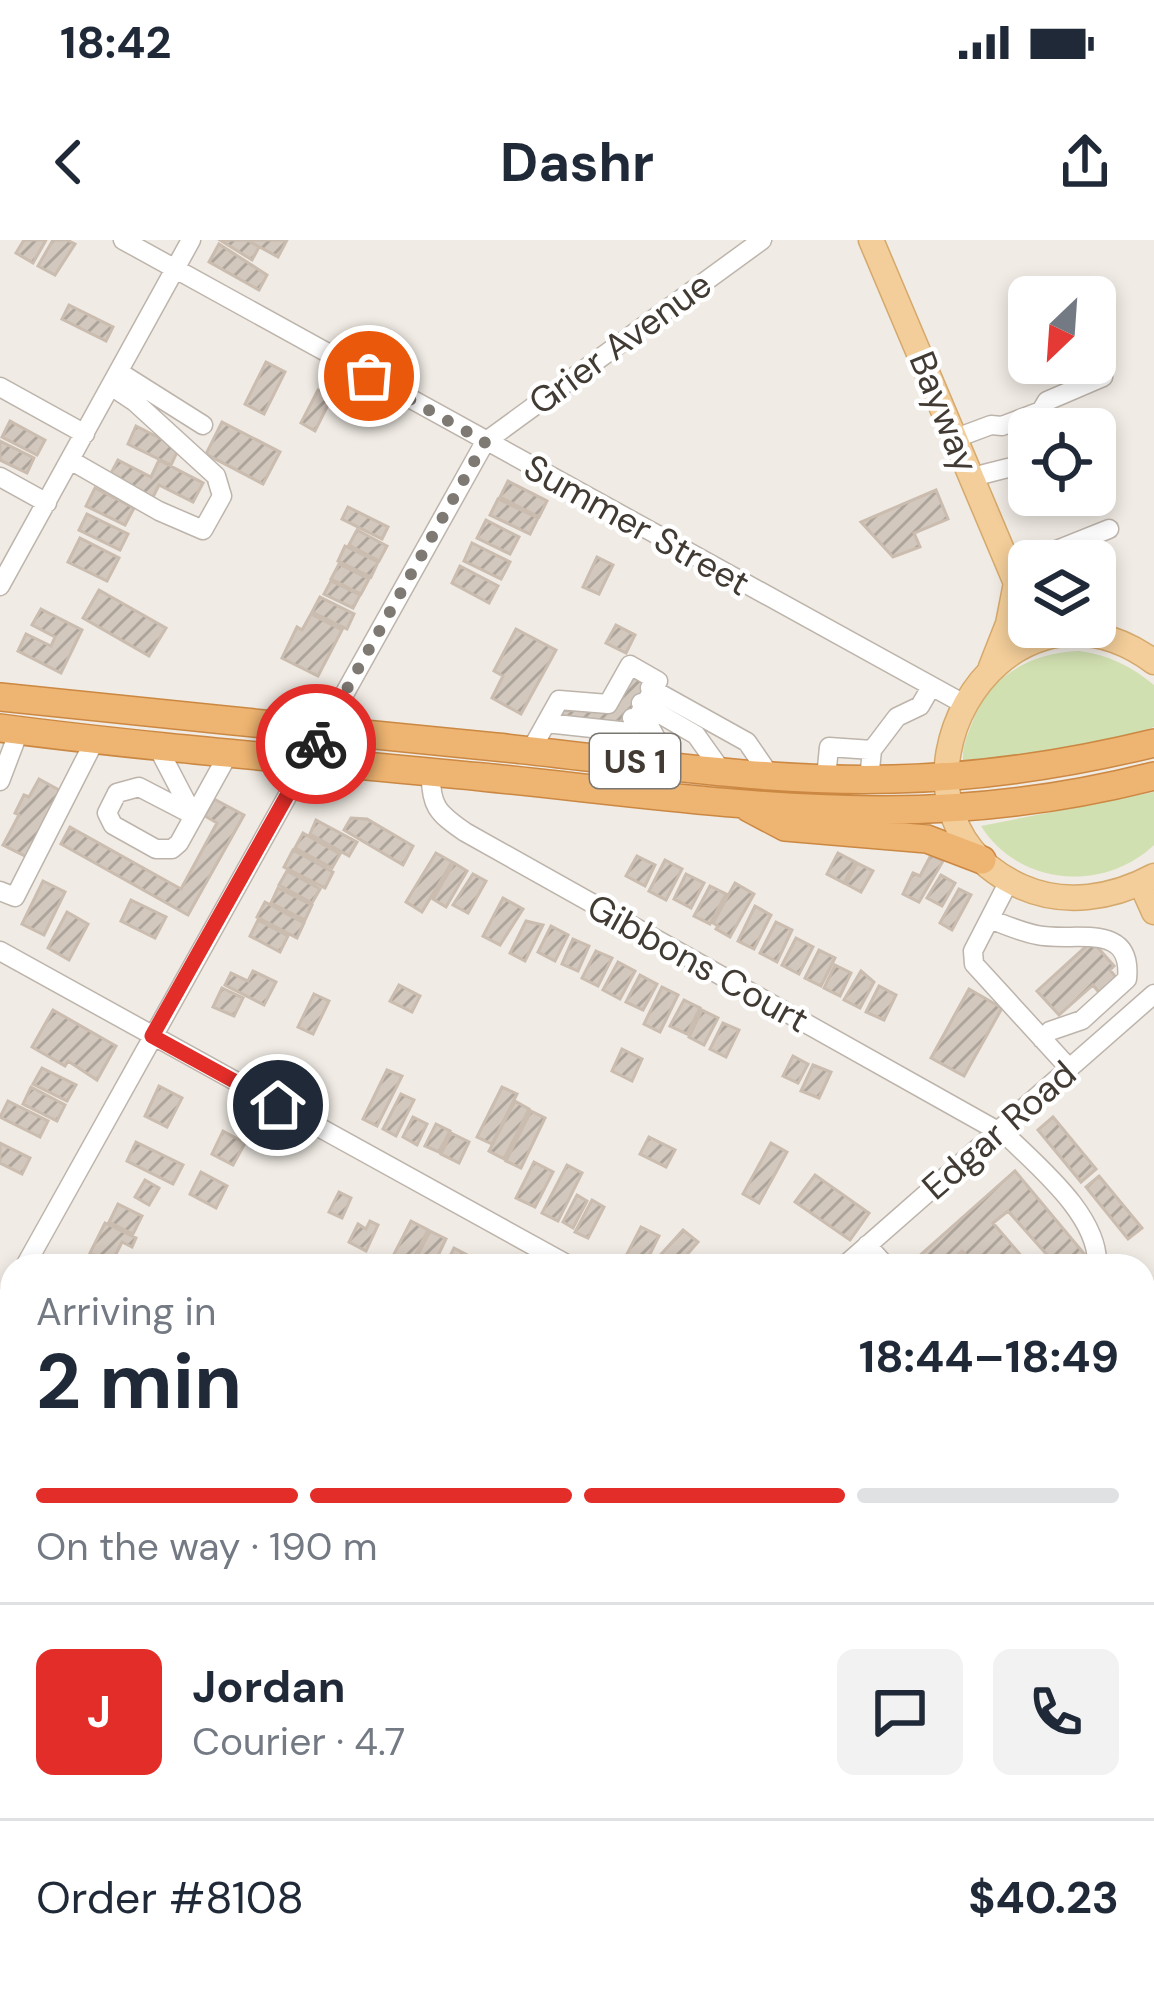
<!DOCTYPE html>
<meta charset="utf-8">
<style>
body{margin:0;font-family:"DM Sans",sans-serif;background:#f2f2f3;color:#1f2937;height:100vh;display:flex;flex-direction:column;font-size:45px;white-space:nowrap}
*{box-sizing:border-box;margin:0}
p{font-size:39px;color:#747a83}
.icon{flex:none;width:66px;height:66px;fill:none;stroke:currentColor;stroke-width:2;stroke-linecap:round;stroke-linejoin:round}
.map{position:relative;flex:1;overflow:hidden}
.details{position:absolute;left:0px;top:1014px;width:1155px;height:744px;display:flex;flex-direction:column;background:#fff;border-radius:36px 36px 0 0;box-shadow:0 6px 18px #0003}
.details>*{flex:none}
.needle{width:78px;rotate:205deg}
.fabs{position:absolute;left:1008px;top:36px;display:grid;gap:24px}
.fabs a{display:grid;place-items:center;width:108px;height:108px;border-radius:18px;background:#fff;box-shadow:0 6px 18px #0003;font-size:60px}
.pin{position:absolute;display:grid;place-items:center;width:102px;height:102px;color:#fff;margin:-51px;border:6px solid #fff;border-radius:50%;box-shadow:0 3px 12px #0007}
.courier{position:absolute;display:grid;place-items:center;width:120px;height:120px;margin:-60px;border:9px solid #e22d29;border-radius:50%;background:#fff;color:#222;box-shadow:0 3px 15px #0007}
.overview em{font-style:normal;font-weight:700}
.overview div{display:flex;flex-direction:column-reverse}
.overview{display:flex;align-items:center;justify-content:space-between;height:204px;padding:0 36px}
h1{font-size:78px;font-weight:700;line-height:90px}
.bar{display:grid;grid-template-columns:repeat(4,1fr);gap:18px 12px;align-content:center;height:144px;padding:0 36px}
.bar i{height:15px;border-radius:9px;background:#e0e1e3}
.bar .selected{background:#e22d29}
.bar p{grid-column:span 4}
.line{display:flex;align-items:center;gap:30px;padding:0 36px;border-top:3px solid #e0e1e3}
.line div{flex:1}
.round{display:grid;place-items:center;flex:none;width:126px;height:126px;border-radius:18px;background:#f2f2f3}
.status{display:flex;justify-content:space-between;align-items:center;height:84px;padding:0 60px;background:#fff;direction:ltr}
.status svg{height:33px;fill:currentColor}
header{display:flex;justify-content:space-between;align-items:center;height:156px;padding:0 36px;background:#fff;font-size:54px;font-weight:700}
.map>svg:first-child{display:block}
</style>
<div class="status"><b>18:42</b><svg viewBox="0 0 49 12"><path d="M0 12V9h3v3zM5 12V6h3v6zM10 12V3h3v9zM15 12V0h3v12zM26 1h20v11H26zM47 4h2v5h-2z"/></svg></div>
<header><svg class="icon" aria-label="back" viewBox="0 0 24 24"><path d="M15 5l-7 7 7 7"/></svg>Dashr<svg class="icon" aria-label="share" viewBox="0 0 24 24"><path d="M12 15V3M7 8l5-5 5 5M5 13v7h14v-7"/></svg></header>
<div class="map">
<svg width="1154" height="1758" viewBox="0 0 1154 1758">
<defs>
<pattern id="building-hatch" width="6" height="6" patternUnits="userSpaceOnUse" patternTransform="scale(3)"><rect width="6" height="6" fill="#d3c8be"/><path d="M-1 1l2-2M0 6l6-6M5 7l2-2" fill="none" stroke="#ada49b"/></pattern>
</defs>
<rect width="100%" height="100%" fill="#f0ebe4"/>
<path fill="#d1e0b0" d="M 1079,411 C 1109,415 1131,426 1154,445 L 1154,487 C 1094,508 1026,517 963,520 C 962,507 967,496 972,483 C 989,436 1030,413 1079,411 Z
M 1154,552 L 1154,605 C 1103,653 1019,646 981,586 Z"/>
<path fill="url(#building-hatch)" stroke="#cabcaf" stroke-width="3" d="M 24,0 L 46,0 L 33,23 L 16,13 Z
M 53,0 L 67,0 L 75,4 L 55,35 L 38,26 Z
M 220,0 L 247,0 L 259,7 L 252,20 Z
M 247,0 L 287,0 L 278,17 Z
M 219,4 L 267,35 L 259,50 L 209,22 Z
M 69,65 L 113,87 L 106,101 L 62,79 Z
M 266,122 L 285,132 L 264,174 L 245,164 Z
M 318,150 L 332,157 L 315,191 L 301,183 Z
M 10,181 L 45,200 L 37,215 L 2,197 Z
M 222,182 L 280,212 L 263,244 L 206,214 Z
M 136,186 L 179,208 L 171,225 L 128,204 Z
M 0,201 L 34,218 L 27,233 L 0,220 Z
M 118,220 L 151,237 L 159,220 L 203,243 L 193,262 L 159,245 L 151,261 L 109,237 Z
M 508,241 L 547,261 L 539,277 L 500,257 Z
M 95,248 L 134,268 L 125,285 L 86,266 Z
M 936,250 L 948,279 L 914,293 L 920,307 L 893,317 L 861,282 Z
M 498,259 L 538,278 L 530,294 L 490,275 Z
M 348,267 L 388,287 L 382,299 L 342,279 Z
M 87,274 L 128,294 L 120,310 L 79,290 Z
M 486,280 L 519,297 L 510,314 L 477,298 Z
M 357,290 L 387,306 L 379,321 L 349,305 Z
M 80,298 L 119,318 L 107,341 L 68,322 Z
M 1092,298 L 1100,318 L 1092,321 L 1051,321 Z
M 472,303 L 510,322 L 501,339 L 464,321 Z
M 345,306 L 378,322 L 371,337 L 338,321 Z
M 597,317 L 613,325 L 599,354 L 583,347 Z
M 339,324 L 369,339 L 361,354 L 331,339 Z
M 460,326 L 498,346 L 489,363 L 452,343 Z
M 331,341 L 360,355 L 353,368 L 324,354 Z
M 99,350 L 166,388 L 149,416 L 83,378 Z
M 320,357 L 354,374 L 347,389 L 312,372 Z
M 41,369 L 82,390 L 61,433 L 18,411 L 26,394 L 51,406 L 55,397 L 32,385 Z
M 311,374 L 342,390 L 318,436 L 282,418 L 297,387 L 302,390 Z
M 616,385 L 635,395 L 626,413 L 606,403 Z
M 516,389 L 556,410 L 521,474 L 492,458 L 503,436 L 494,431 Z
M 636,431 L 654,440 L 627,489 L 561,482 L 563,463 L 616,468 Z
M 39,539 L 61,551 L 27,617 L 3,605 L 19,575 L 15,573 L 24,555 L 29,557 Z
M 214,559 L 244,575 L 188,675 L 61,604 L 70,587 L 181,649 L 217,583 L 205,576 Z
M 351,578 L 367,579 L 413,606 L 403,625 L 344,590 Z
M 316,580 L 357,602 L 349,616 L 310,594 Z
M 303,593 L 340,614 L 332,628 L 295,608 Z
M 293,610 L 333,632 L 325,648 L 284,627 Z
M 436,613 L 452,622 L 422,672 L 406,662 Z
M 838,613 L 855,622 L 844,643 L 827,634 Z
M 931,615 L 943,621 L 919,662 L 903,654 L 913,633 L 920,636 Z
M 637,616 L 655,625 L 645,646 L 626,636 Z
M 665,620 L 682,629 L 666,660 L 649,651 Z
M 454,623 L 467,631 L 446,667 L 433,659 Z
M 857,623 L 873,631 L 861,652 L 846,644 Z
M 287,631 L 320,649 L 312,663 L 279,645 Z
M 473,634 L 486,641 L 468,673 L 453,665 Z
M 686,634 L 704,643 L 691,668 L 674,659 Z
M 941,635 L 955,643 L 942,666 L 927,658 Z
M 43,641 L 65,652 L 44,695 L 22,684 Z
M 735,643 L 754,654 L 730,697 L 716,689 L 718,686 L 713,683 Z
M 710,646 L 726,654 L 710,684 L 694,676 Z
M 278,648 L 312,665 L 305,680 L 271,663 Z
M 959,649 L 971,655 L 952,690 L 940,683 Z
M 503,658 L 523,669 L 500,705 L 483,696 Z
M 131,660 L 166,677 L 155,698 L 121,681 Z
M 265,662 L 304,683 L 297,698 L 257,677 Z
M 755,666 L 771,675 L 754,709 L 738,701 Z
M 67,672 L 88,684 L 69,720 L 48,708 Z
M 258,680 L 288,696 L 280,712 L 250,696 Z
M 526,681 L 543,685 L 525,721 L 510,713 Z
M 776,682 L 792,690 L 777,722 L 760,713 Z
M 551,686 L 568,695 L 555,721 L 538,712 Z
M 796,698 L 813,707 L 799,734 L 782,725 Z
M 573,699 L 589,706 L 578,731 L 562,724 Z
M 1092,701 L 1114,726 L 1110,730 L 1119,741 L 1102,756 L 1093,745 L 1059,775 L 1037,751 Z
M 819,710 L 835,718 L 821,746 L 805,738 Z
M 596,711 L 612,718 L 598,746 L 582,738 Z
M 618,722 L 635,731 L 620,759 L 603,750 Z
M 835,725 L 851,733 L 840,756 L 824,748 Z
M 253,731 L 276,742 L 264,765 L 225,745 L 231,733 L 248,741 Z
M 861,731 L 874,742 L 860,768 L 844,760 Z
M 640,735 L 657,744 L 643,770 L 626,762 Z
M 399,745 L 420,756 L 412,772 L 390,761 Z
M 879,746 L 896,755 L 884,780 L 866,772 Z
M 662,747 L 678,755 L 660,792 L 644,784 Z
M 222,748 L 243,758 L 234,776 L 213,767 Z
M 969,749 L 1002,768 L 964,836 L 931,818 Z
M 314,754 L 329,761 L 313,794 L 298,787 Z
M 684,760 L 700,768 L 687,794 L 670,786 Z
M 53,770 L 116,806 L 97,840 L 68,821 L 65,826 L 32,807 Z
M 702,770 L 718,778 L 704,805 L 689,797 Z
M 723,783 L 739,790 L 726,817 L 710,809 Z
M 622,809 L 642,819 L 632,841 L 612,831 Z
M 793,816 L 808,824 L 798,843 L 783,836 Z
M 813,825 L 831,832 L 819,858 L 801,851 Z
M 42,828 L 76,845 L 67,861 L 33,844 Z
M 387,830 L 402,836 L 377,886 L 363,879 Z
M 159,846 L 182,858 L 167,887 L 145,876 Z
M 31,847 L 65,865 L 57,881 L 23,864 Z
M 502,847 L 517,854 L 492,904 L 477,897 Z
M 401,854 L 414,860 L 396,896 L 383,889 Z
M 8,861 L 48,881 L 40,897 L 0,877 Z
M 515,861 L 529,869 L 504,919 L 489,911 Z
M 531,871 L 545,878 L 521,928 L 506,921 Z
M 413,877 L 427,884 L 417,905 L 403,897 Z
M 1053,877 L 1096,929 L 1081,942 L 1038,890 Z
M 436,884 L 450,891 L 439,912 L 425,906 Z
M 223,891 L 245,903 L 233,925 L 212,914 Z
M 451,893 L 469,902 L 459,923 L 441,914 Z
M 649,897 L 675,910 L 666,927 L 640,914 Z
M 136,902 L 183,925 L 173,944 L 127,921 Z
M 0,903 L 30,918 L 22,934 L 0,923 Z
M 771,903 L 787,912 L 759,963 L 743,954 Z
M 534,922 L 553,932 L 535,967 L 516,958 Z
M 567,925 L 582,933 L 558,981 L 542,973 Z
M 1015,931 L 1091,1022 L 1086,1026 L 1057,1026 L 1008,971 L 993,983 L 1030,1026 L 977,1026 L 962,1011 L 946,1026 L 909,1025 Z
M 201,932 L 227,946 L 216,968 L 190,954 Z
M 815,935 L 869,973 L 850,1000 L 795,962 Z
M 1099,936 L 1142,988 L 1128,999 L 1086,947 Z
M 145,940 L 159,948 L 149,965 L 135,957 Z
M 339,952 L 351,958 L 342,978 L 329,972 Z
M 577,955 L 587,961 L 573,988 L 563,982 Z
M 592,960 L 604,967 L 588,998 L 575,992 Z
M 118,964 L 142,976 L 133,994 L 109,982 Z
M 370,981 L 378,985 L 366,1011 L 349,1002 L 358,984 L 366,989 Z
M 411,981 L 428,990 L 410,1026 L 388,1026 Z
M 105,983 L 136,998 L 132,1007 L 122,1002 L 111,1024 L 90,1013 Z
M 641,987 L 659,996 L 644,1026 L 625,1018 Z
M 683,990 L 698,1002 L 677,1026 L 660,1026 L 655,1021 Z
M 430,991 L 446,999 L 433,1026 L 412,1026 Z
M 454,1008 L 469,1016 L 464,1026 L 445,1026 Z
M 1151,1075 L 1154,1083 L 1154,1160 L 1143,1163 L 1143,1077 Z
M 1148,1253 L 1154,1263 L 1154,1299 L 1143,1280 L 1143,1255 Z
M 0,1379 L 12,1385 L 12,1399 L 4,1414 L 0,1412 Z
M 0,1683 L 12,1691 L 12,1722 L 0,1713 Z
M 121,1746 L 155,1746 L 164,1753 L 159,1758 L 135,1758 Z
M 708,1746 L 777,1746 L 767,1758 L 721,1758 Z
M 884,1746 L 923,1746 L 929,1752 L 924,1758 L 874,1758 Z"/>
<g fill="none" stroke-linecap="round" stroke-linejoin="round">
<g stroke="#bdb4ab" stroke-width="21">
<path id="minor" d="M 123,0 L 964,464
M 119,132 L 203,185
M 0,147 L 85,194
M 956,198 L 991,185 L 1002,186 L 1041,171 L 1047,161 L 1103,137
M 70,220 L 159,271 L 203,290 L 222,256 L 216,236 L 135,162 L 111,146
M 0,237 L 47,263
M 971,238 C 991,231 1011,229 1029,221
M 1009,329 L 1109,289
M 0,346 L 191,0
M 650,448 L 747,502 L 769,534
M 641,463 L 696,495 L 721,530
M 632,478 L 651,489 L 671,526
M 156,504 L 193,575
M 531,510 L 559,460 L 608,464 L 630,425 L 658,441 L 629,492 L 546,483
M 872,510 L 897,477 L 920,466 L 931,447
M 431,532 C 430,565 437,573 465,592 L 996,890
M 826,538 L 829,507 L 872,510 L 869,539
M 0,541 L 19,491
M 193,575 L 139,547 L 117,553 L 107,573 L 113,585 L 156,609 L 172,609 L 179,603 L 230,511
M 1009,641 L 973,711 L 974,724 L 1069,828
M 0,651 L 15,657 L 96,498
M 990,679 C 1005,685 1021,692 1037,695 C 1073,703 1133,680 1127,739 L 1082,780 L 1050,791 L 1042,799
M 0,711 L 570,1026
M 999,888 C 1032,922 1100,974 1097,1026
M 867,1005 L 886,1026
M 25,1026 L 485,202 L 762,0
M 844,1026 L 1154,754
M 1143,1066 L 1154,1068
M 0,1070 L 12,1049
M 0,1097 L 12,1104
M 0,1152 L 12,1159
M 1143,1205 L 1154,1202
M 0,1291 L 12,1300 L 11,1313 L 0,1336
M 0,1456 L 12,1463
M 1143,1506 L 1154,1516
M 1143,1561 L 1154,1548
M 0,1677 L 12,1685
M 85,1746 L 98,1758
M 409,1746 L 423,1758
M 701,1746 L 715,1758
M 930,1746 L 943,1758
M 44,1758 L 55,1746
M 512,1758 L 523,1746
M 778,1758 L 788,1746
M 836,1758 L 847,1746
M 976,1758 L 986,1746"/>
</g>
<g stroke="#d5a96c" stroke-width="27">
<path id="major" d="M 871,0 L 1016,343 L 1029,356
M 1154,422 C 997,307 854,572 1022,647 C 1065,666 1113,658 1154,636
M 991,427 L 1008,384 L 1016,343
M 1141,643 L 1154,672"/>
</g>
<g stroke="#cb8843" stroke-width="30">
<path id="highway" d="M 0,457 C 165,475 331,490 496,507 C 625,520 765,543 894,539 C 982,537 1068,524 1154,503
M 0,488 C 160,509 321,521 482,537 C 612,550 743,569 874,570 C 968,571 1063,559 1154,536
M 749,568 L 785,587 L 927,599 L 982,620"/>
</g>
<use href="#minor" stroke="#fff" stroke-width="18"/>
<use href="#major" stroke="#f3ce9a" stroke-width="24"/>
<use href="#highway" stroke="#eeb471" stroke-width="27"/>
</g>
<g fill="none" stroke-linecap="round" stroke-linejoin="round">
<path stroke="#7e7972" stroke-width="12" stroke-dasharray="0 21.6" d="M 316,504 L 485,202 L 369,136"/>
<path stroke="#e22d29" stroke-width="15" d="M 278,865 L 152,796 L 316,504"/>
</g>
<g text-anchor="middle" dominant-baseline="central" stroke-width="9" stroke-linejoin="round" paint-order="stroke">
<rect fill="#fff" stroke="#7a7671" stroke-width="3" x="590" y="494" width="90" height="54" rx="9"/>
<g font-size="33" font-weight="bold" fill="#413b34">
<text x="635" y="521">US 1</text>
</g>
<g font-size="36" fill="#413b34" stroke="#fff">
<text transform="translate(620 103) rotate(-36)">Grier Avenue</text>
<text transform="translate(944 172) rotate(68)">Bayway</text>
<text transform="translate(637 285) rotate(29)">Summer Street</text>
<text transform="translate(698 723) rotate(29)">Gibbons Court</text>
<text transform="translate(999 890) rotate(-41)">Edgar Road</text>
</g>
</g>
</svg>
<div class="fabs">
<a><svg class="needle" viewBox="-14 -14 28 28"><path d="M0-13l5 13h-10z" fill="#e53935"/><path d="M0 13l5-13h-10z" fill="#747a83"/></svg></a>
<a><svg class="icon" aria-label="locate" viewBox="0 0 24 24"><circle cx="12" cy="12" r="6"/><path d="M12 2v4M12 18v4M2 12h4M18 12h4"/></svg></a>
<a><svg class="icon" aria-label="layers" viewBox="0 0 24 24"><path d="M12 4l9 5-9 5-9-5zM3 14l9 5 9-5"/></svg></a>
</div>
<div class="pin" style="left:369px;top:136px;background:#ea580c"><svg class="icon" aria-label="bag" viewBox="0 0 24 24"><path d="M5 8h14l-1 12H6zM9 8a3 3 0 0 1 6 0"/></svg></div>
<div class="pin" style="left:278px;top:865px;background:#1f2937"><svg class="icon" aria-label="home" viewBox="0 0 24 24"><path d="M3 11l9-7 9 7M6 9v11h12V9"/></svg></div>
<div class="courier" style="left:316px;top:504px"><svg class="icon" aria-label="bike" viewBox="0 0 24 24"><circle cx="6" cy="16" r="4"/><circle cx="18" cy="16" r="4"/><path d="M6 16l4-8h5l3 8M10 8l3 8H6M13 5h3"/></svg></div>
<section class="details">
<div class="overview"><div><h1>2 min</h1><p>Arriving in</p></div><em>18:44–18:49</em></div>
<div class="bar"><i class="selected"></i><i class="selected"></i><i class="selected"></i><i></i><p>On the way · 190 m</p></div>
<div class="line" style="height:216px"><b class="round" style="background:#e22d29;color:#fff">J</b><div><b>Jordan</b><p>Courier · 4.7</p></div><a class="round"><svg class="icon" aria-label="chat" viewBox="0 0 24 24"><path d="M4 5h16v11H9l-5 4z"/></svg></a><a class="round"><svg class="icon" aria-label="phone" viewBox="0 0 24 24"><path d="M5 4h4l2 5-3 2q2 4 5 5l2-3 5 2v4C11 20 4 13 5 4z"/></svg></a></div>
<div class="line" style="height:156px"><div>Order #8108</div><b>$40.23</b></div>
</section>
</div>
